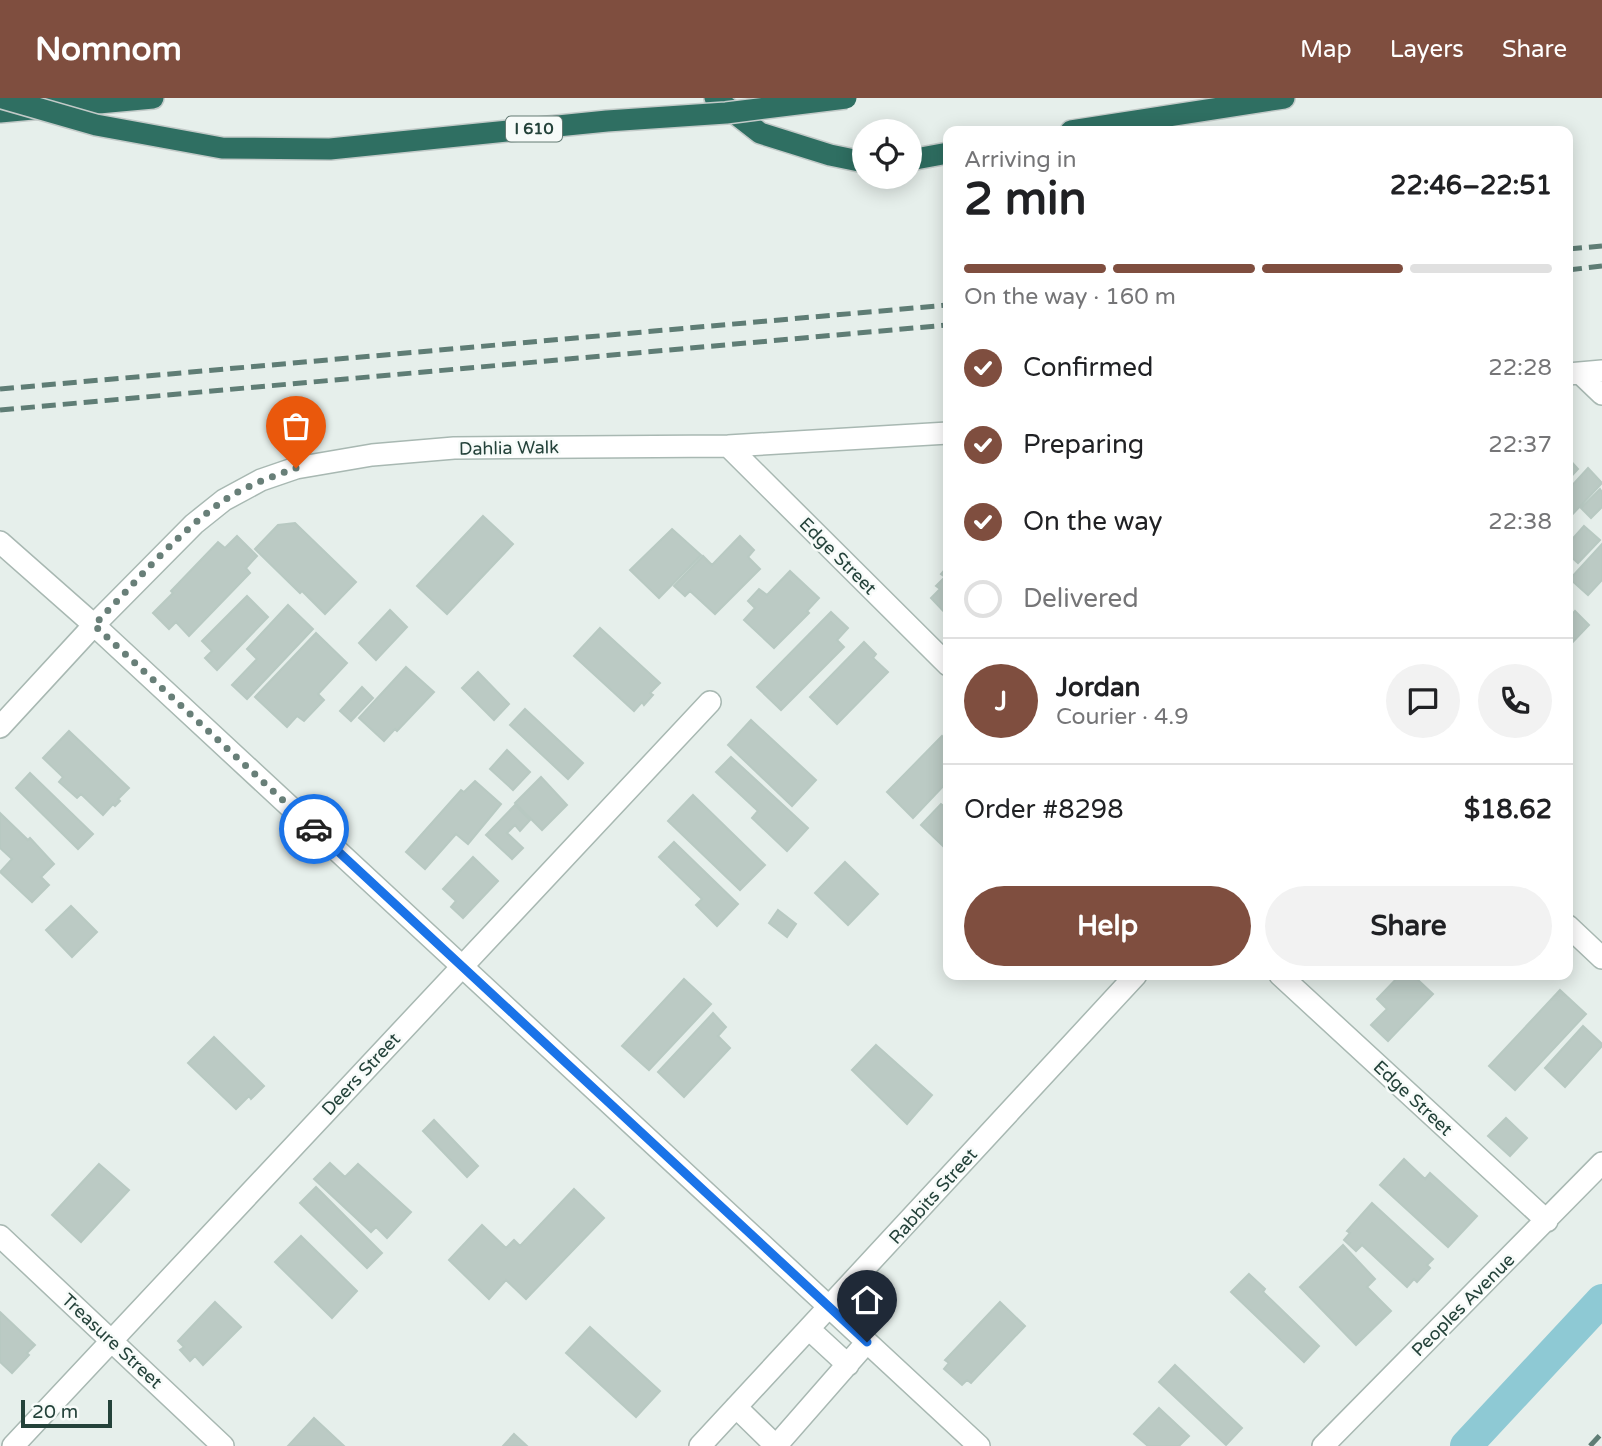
<!DOCTYPE html>
<meta charset="utf-8">
<style>
body{margin:0;font-family:"Varela Round",sans-serif;background:#f2f2f2;color:#202124;height:100vh;display:flex;flex-direction:column;font-size:26px;white-space:nowrap}
*{box-sizing:border-box;margin:0}
p{font-size:23px;color:#757577}
.icon{flex:none;width:38px;height:38px;fill:none;stroke:currentColor;stroke-width:2;stroke-linecap:round;stroke-linejoin:round}
.map{position:relative;flex:1;overflow:hidden}
.side{position:absolute;left:943px;top:28px;width:630px;height:854px;display:flex;flex-direction:column;background:#fff;border-radius:14px;box-shadow:0 4px 18px #0003}
.side>*{flex:none}
.buttons{position:absolute;left:852px;top:21px;display:grid;gap:14px}
.buttons a{display:grid;place-items:center;width:70px;height:70px;border-radius:50%;background:#fff;box-shadow:0 4px 18px #0003;font-size:35px}
.scale{position:absolute;left:21px;bottom:18px;width:91px;box-sizing:border-box;padding-left:7px;border:4px solid #24423a;border-top:0;font-size:19px;line-height:24px;white-space:nowrap;color:#24423a;-webkit-text-stroke:5px #f7fbf9;paint-order:stroke}
.pin{position:absolute;display:grid;place-items:center;width:60px;height:60px;color:#fff;margin:-72px -30px;border-radius:50% 50% 50% 0;rotate:-45deg;box-shadow:0 0 7px #0007}
.pin .icon{rotate:45deg}
.courier{position:absolute;display:grid;place-items:center;width:70px;height:70px;margin:-35px;border:5px solid #1a73e8;border-radius:50%;background:#fff;color:#222;box-shadow:0 2px 9px #0007}
.summary em{font-style:normal;font-weight:700}
.summary div{display:flex;flex-direction:column-reverse}
.summary{display:flex;align-items:center;justify-content:space-between;height:119px;padding:0 21px}
h1{font-size:46px;font-weight:700;line-height:52px}
.bar{display:grid;grid-template-columns:repeat(4,1fr);gap:10px 7px;align-content:center;height:84px;padding:0 21px}
.bar i{height:9px;border-radius:5px;background:#e0e0e0}
.bar .current{background:#7f4e3f}
.bar p{grid-column:span 4}
.line{display:flex;align-items:center;gap:18px;padding:0 21px;border-top:2px solid #e0e0e0}
.line div{flex:1}
.round{display:grid;place-items:center;flex:none;width:74px;height:74px;border-radius:37px;background:#f2f2f2}
ol{padding:0 21px;list-style:none}
li{display:flex;align-items:center;gap:21px;height:77px}
li p{margin-inline-start:auto}
li .icon{padding:7px;border-radius:50%;background:#7f4e3f;color:#fff;stroke-width:4}
li:last-child{color:#757577}
li i{width:38px;height:38px;border:4px solid #e0e0e0;border-radius:50%}
.action{display:flex;gap:14px;margin-top:auto;padding:14px 21px}
.action a{flex:1;height:80px;border-radius:42px;background:#7f4e3f;color:#fff;font-size:28px;font-weight:700;line-height:80px;text-align:center}
.action a+a{background:#f2f2f2;color:#202124}
header{display:flex;align-items:center;gap:42px;box-sizing:border-box;height:98px;padding:0 35px;background:#7f4e3f;color:#fff}
header strong{font-size:33px}
nav{display:flex;gap:38px;margin-inline-start:auto;font-size:24px}
.map>svg:first-child{display:block}
</style>
<header>
<strong>Nomnom</strong>
<nav><a>Map</a><a>Layers</a><a>Share</a></nav>
</header>
<div class="map">
<svg width="1602" height="1348" viewBox="0 0 1602 1348">
<rect width="100%" height="100%" fill="#e6efeb"/>
<g fill="none" stroke-linecap="round" stroke-linejoin="round">
<path stroke="#8ec9d4" stroke-width="32" d="M 1466,1348 L 1602,1202"/>
</g>
<path fill="#bbcac4" stroke="#b8c9c2" stroke-width="2" d="M 1568,360 L 1578,371 L 1568,382 Z
M 1588,370 L 1602,385 L 1568,421 L 1568,392 Z
M 1600,391 L 1602,394 L 1602,409 L 1591,420 L 1581,410 Z
M 483,418 L 513,446 L 447,516 L 417,488 Z
M 295,425 L 356,484 L 325,516 L 302,493 L 300,495 L 255,451 L 278,427 Z
M 1584,428 L 1600,442 L 1578,465 L 1568,456 L 1568,446 Z
M 672,431 L 701,457 L 659,500 L 630,472 Z
M 237,438 L 257,458 L 246,470 L 250,475 L 189,538 L 176,524 L 169,531 L 153,515 L 173,495 L 171,493 L 218,444 L 225,450 Z
M 740,438 L 754,452 L 748,459 L 760,471 L 715,516 L 690,493 L 685,498 L 674,488 L 703,458 L 712,467 Z
M 1602,446 L 1602,482 L 1588,497 L 1570,481 Z
M 948,468 L 948,518 L 931,500 L 940,491 L 936,488 L 945,479 L 941,476 Z
M 790,473 L 819,500 L 807,513 L 809,515 L 774,550 L 744,522 L 755,510 L 748,503 L 759,491 L 767,497 Z
M 247,498 L 268,519 L 217,572 L 205,560 L 212,553 L 202,543 Z
M 288,507 L 313,531 L 247,601 L 232,587 L 257,561 L 247,551 Z
M 390,512 L 407,529 L 376,562 L 359,545 Z
M 1575,513 L 1589,527 L 1568,549 L 1568,521 Z
M 831,514 L 848,530 L 837,542 L 844,549 L 781,612 L 757,589 Z
M 600,530 L 660,585 L 650,595 L 653,597 L 644,607 L 642,604 L 634,613 L 574,558 Z
M 316,535 L 347,565 L 318,596 L 324,602 L 304,623 L 297,618 L 287,629 L 255,599 Z
M 864,544 L 876,556 L 873,560 L 888,574 L 837,626 L 810,599 Z
M 406,569 L 434,594 L 397,633 L 395,631 L 384,643 L 359,620 Z
M 478,574 L 509,606 L 494,622 L 462,590 Z
M 362,589 L 373,600 L 351,623 L 340,613 Z
M 525,611 L 583,665 L 568,681 L 510,627 Z
M 751,622 L 816,682 L 792,708 L 728,647 Z
M 69,633 L 129,690 L 118,701 L 120,703 L 115,708 L 113,706 L 103,717 L 81,696 L 77,700 L 59,684 L 63,679 L 43,660 Z
M 942,638 L 948,644 L 948,683 L 913,720 L 887,694 Z
M 507,652 L 530,674 L 513,692 L 490,671 Z
M 731,659 L 808,730 L 787,753 L 752,720 L 758,713 L 716,674 Z
M 30,675 L 93,736 L 78,751 L 16,690 Z
M 541,679 L 567,707 L 542,732 L 515,705 Z
M 475,683 L 501,706 L 468,746 L 456,736 L 425,771 L 406,754 L 461,692 L 464,694 Z
M 693,697 L 765,767 L 740,792 L 668,723 Z
M 941,706 L 948,711 L 948,748 L 946,751 L 921,727 Z
M 515,707 L 530,722 L 520,733 L 515,727 L 507,735 L 523,750 L 512,761 L 486,737 Z
M 0,715 L 28,742 L 30,740 L 54,766 L 41,779 L 49,787 L 32,804 L 0,774 L 12,761 L 0,750 Z
M 674,744 L 738,806 L 717,828 L 696,807 L 702,801 L 659,759 Z
M 473,759 L 498,783 L 463,820 L 451,809 L 456,803 L 443,791 Z
M 845,764 L 878,796 L 848,827 L 815,795 Z
M 71,808 L 97,834 L 72,859 L 46,832 Z
M 778,812 L 796,826 L 787,839 L 769,825 Z
M 1400,877 L 1421,877 L 1417,881 L 1433,896 L 1388,943 L 1371,927 L 1387,911 L 1377,901 Z
M 684,881 L 711,906 L 649,972 L 622,948 Z
M 1560,892 L 1586,916 L 1515,992 L 1489,968 Z
M 713,915 L 726,929 L 718,938 L 730,950 L 684,999 L 658,974 Z
M 1583,928 L 1602,946 L 1602,948 L 1565,989 L 1545,970 Z
M 214,939 L 264,988 L 251,1001 L 249,998 L 236,1011 L 188,965 Z
M 876,947 L 932,997 L 907,1026 L 852,972 Z
M 1506,1020 L 1527,1040 L 1510,1058 L 1488,1038 Z
M 434,1022 L 478,1068 L 467,1079 L 423,1033 Z
M 1404,1061 L 1425,1081 L 1430,1075 L 1477,1118 L 1448,1149 L 1380,1087 Z
M 330,1065 L 345,1079 L 358,1066 L 411,1114 L 387,1140 L 376,1129 L 371,1134 L 314,1081 Z
M 99,1066 L 129,1092 L 81,1144 L 52,1117 Z
M 316,1089 L 382,1155 L 367,1170 L 300,1105 Z
M 574,1091 L 604,1120 L 526,1201 L 506,1182 L 489,1201 L 449,1162 L 482,1127 L 506,1150 L 514,1142 L 520,1148 Z
M 1372,1105 L 1433,1161 L 1427,1167 L 1430,1170 L 1417,1184 L 1414,1181 L 1407,1189 L 1362,1147 L 1356,1153 L 1344,1142 L 1350,1135 L 1347,1133 Z
M 301,1138 L 357,1193 L 332,1220 L 275,1164 Z
M 1343,1147 L 1375,1181 L 1367,1189 L 1391,1213 L 1356,1247 L 1300,1189 Z
M 1249,1176 L 1265,1191 L 1263,1194 L 1319,1248 L 1304,1264 L 1231,1194 Z
M 215,1204 L 241,1229 L 203,1267 L 195,1258 L 190,1263 L 180,1252 L 184,1249 L 178,1243 Z
M 1000,1204 L 1025,1228 L 971,1285 L 967,1282 L 962,1287 L 944,1271 L 949,1265 L 945,1262 Z
M 0,1214 L 35,1247 L 27,1255 L 29,1257 L 12,1275 L 0,1264 Z
M 590,1229 L 660,1293 L 636,1319 L 566,1255 Z
M 1175,1267 L 1242,1330 L 1226,1347 L 1159,1284 Z
M 1159,1310 L 1189,1338 L 1179,1348 L 1148,1348 L 1134,1336 Z
M 314,1320 L 344,1348 L 288,1348 Z
M 514,1336 L 527,1348 L 503,1348 Z"/>
<g fill="none" stroke-linecap="round" stroke-linejoin="round">
<g stroke="#a8b8b2" stroke-width="24">
<path id="minor" d="M 1580,275 L 1602,296
M 1568,276 L 1602,273
M 728,348 L 948,567
M 0,444 L 94,527 L 979,1348
M 0,629 L 94,527 L 194,426 L 224,402 L 261,382 L 296,370 L 372,357 L 454,350 L 728,348 L 948,335
M 1568,828 L 1602,860
M 1280,877 L 1547,1123
M 0,1138 L 223,1348
M 810,1232 L 848,1267
M 736,1309 L 776,1348
M 13,1348 L 710,604
M 700,1348 L 1136,877
M 776,1348 L 867,1244
M 1323,1348 L 1602,1065"/>
</g>
<g stroke="#c2cac8" stroke-width="24">
<path id="highway" d="M 715,0 L 760,35 L 830,57 L 864,64
M 0,14 L 153,0
M 1071,33 L 1284,0
M 910,62 L 948,55"/>
</g>
<use href="#minor" stroke="#fff" stroke-width="21"/>
<use href="#highway" stroke="#2f6f62" stroke-width="21"/>
<path stroke="#5f7d75" stroke-width="5" stroke-dasharray="14 7" stroke-linecap="butt" d="M 1568,151 L 1602,148
M 1568,172 L 1602,168
M 0,291 L 948,207
M 0,312 L 948,227
M 1590,1348 L 1602,1335"/>
<g stroke="#c2cac8" stroke-width="24" stroke-linecap="butt">
<path id="highway-bridge" d="M 2,0 L 96,27 L 222,50 L 330,51 L 607,23 L 726,15 L 846,0"/>
</g>
<use href="#highway-bridge" stroke="#2f6f62" stroke-width="21"/>
</g>
<g fill="none" stroke-linecap="round" stroke-linejoin="round">
<path stroke="#687f78" stroke-width="7" stroke-dasharray="0 12.6" d="M 296,370 C 271,379 245,388 223,403 C 175,437 135,485 94,527 L 314,731"/>
<path stroke="#1a73e8" stroke-width="9" d="M 314,731 L 867,1244"/>
</g>
<g text-anchor="middle" dominant-baseline="central" stroke-width="5" stroke-linejoin="round" paint-order="stroke">
<rect fill="#f7fbf9" stroke="#637a73" stroke-width="2" x="506" y="18.5" width="56" height="25" rx="5"/>
<g font-size="16" font-weight="bold" fill="#24423a">
<text x="534" y="31">I 610</text>
</g>
<g font-size="18" fill="#24423a" stroke="#f7fbf9">
<text transform="translate(509 350) rotate(-1)">Dahlia Walk</text>
<text transform="translate(838 458) rotate(45)">Edge Street</text>
<text transform="translate(361 976) rotate(-47)">Deers Street</text>
<text transform="translate(1413 1000) rotate(43)">Edge Street</text>
<text transform="translate(933 1098) rotate(-48)">Rabbits Street</text>
<text transform="translate(1463 1207) rotate(-45)">Peoples Avenue</text>
<text transform="translate(112 1243) rotate(43)">Treasure Street</text>
</g>
</g>
</svg>
<div class="buttons">
<a><svg class="icon" aria-label="locate" viewBox="0 0 24 24"><circle cx="12" cy="12" r="6"/><path d="M12 2v4M12 18v4M2 12h4M18 12h4"/></svg></a>
</div>
<div class="scale">20 m</div>
<div class="pin" style="left:296px;top:370px;background:#ea580c"><svg class="icon" aria-label="bag" viewBox="0 0 24 24"><path d="M5 8h14l-1 12H6zM9 8a3 3 0 0 1 6 0"/></svg></div>
<div class="pin" style="left:867px;top:1244px;background:#1f2937"><svg class="icon" aria-label="home" viewBox="0 0 24 24"><path d="M3 11l9-7 9 7M6 9v11h12V9"/></svg></div>
<div class="courier" style="left:314px;top:731px"><svg class="icon" aria-label="car" viewBox="0 0 24 24"><path d="M5 17H2v-5l4-1 3-4h7l3 4 3 1v5h-3M9 17h6M6 11h13"/><circle cx="7" cy="17" r="2"/><circle cx="17" cy="17" r="2"/></svg></div>
<section class="side">
<div class="summary"><div><h1>2 min</h1><p>Arriving in</p></div><em>22:46–22:51</em></div>
<div class="bar"><i class="current"></i><i class="current"></i><i class="current"></i><i></i><p>On the way · 160 m</p></div>
<ol>
<li><svg class="icon" aria-label="check" viewBox="0 0 24 24"><path d="M5 12l5 5 9-10"/></svg>Confirmed<p>22:28</p></li>
<li><svg class="icon" aria-label="check" viewBox="0 0 24 24"><path d="M5 12l5 5 9-10"/></svg>Preparing<p>22:37</p></li>
<li><svg class="icon" aria-label="check" viewBox="0 0 24 24"><path d="M5 12l5 5 9-10"/></svg>On the way<p>22:38</p></li>
<li><i></i>Delivered</li>
</ol>
<div class="line" style="height:126px"><b class="round" style="background:#7f4e3f;color:#fff">J</b><div><b>Jordan</b><p>Courier · 4.9</p></div><a class="round"><svg class="icon" aria-label="chat" viewBox="0 0 24 24"><path d="M4 5h16v11H9l-5 4z"/></svg></a><a class="round"><svg class="icon" aria-label="phone" viewBox="0 0 24 24"><path d="M5 4h4l2 5-3 2q2 4 5 5l2-3 5 2v4C11 20 4 13 5 4z"/></svg></a></div>
<div class="line" style="height:91px"><div>Order #8298</div><b>$18.62</b></div>
<div class="action"><a>Help</a><a>Share</a></div>
</section>
</div>
